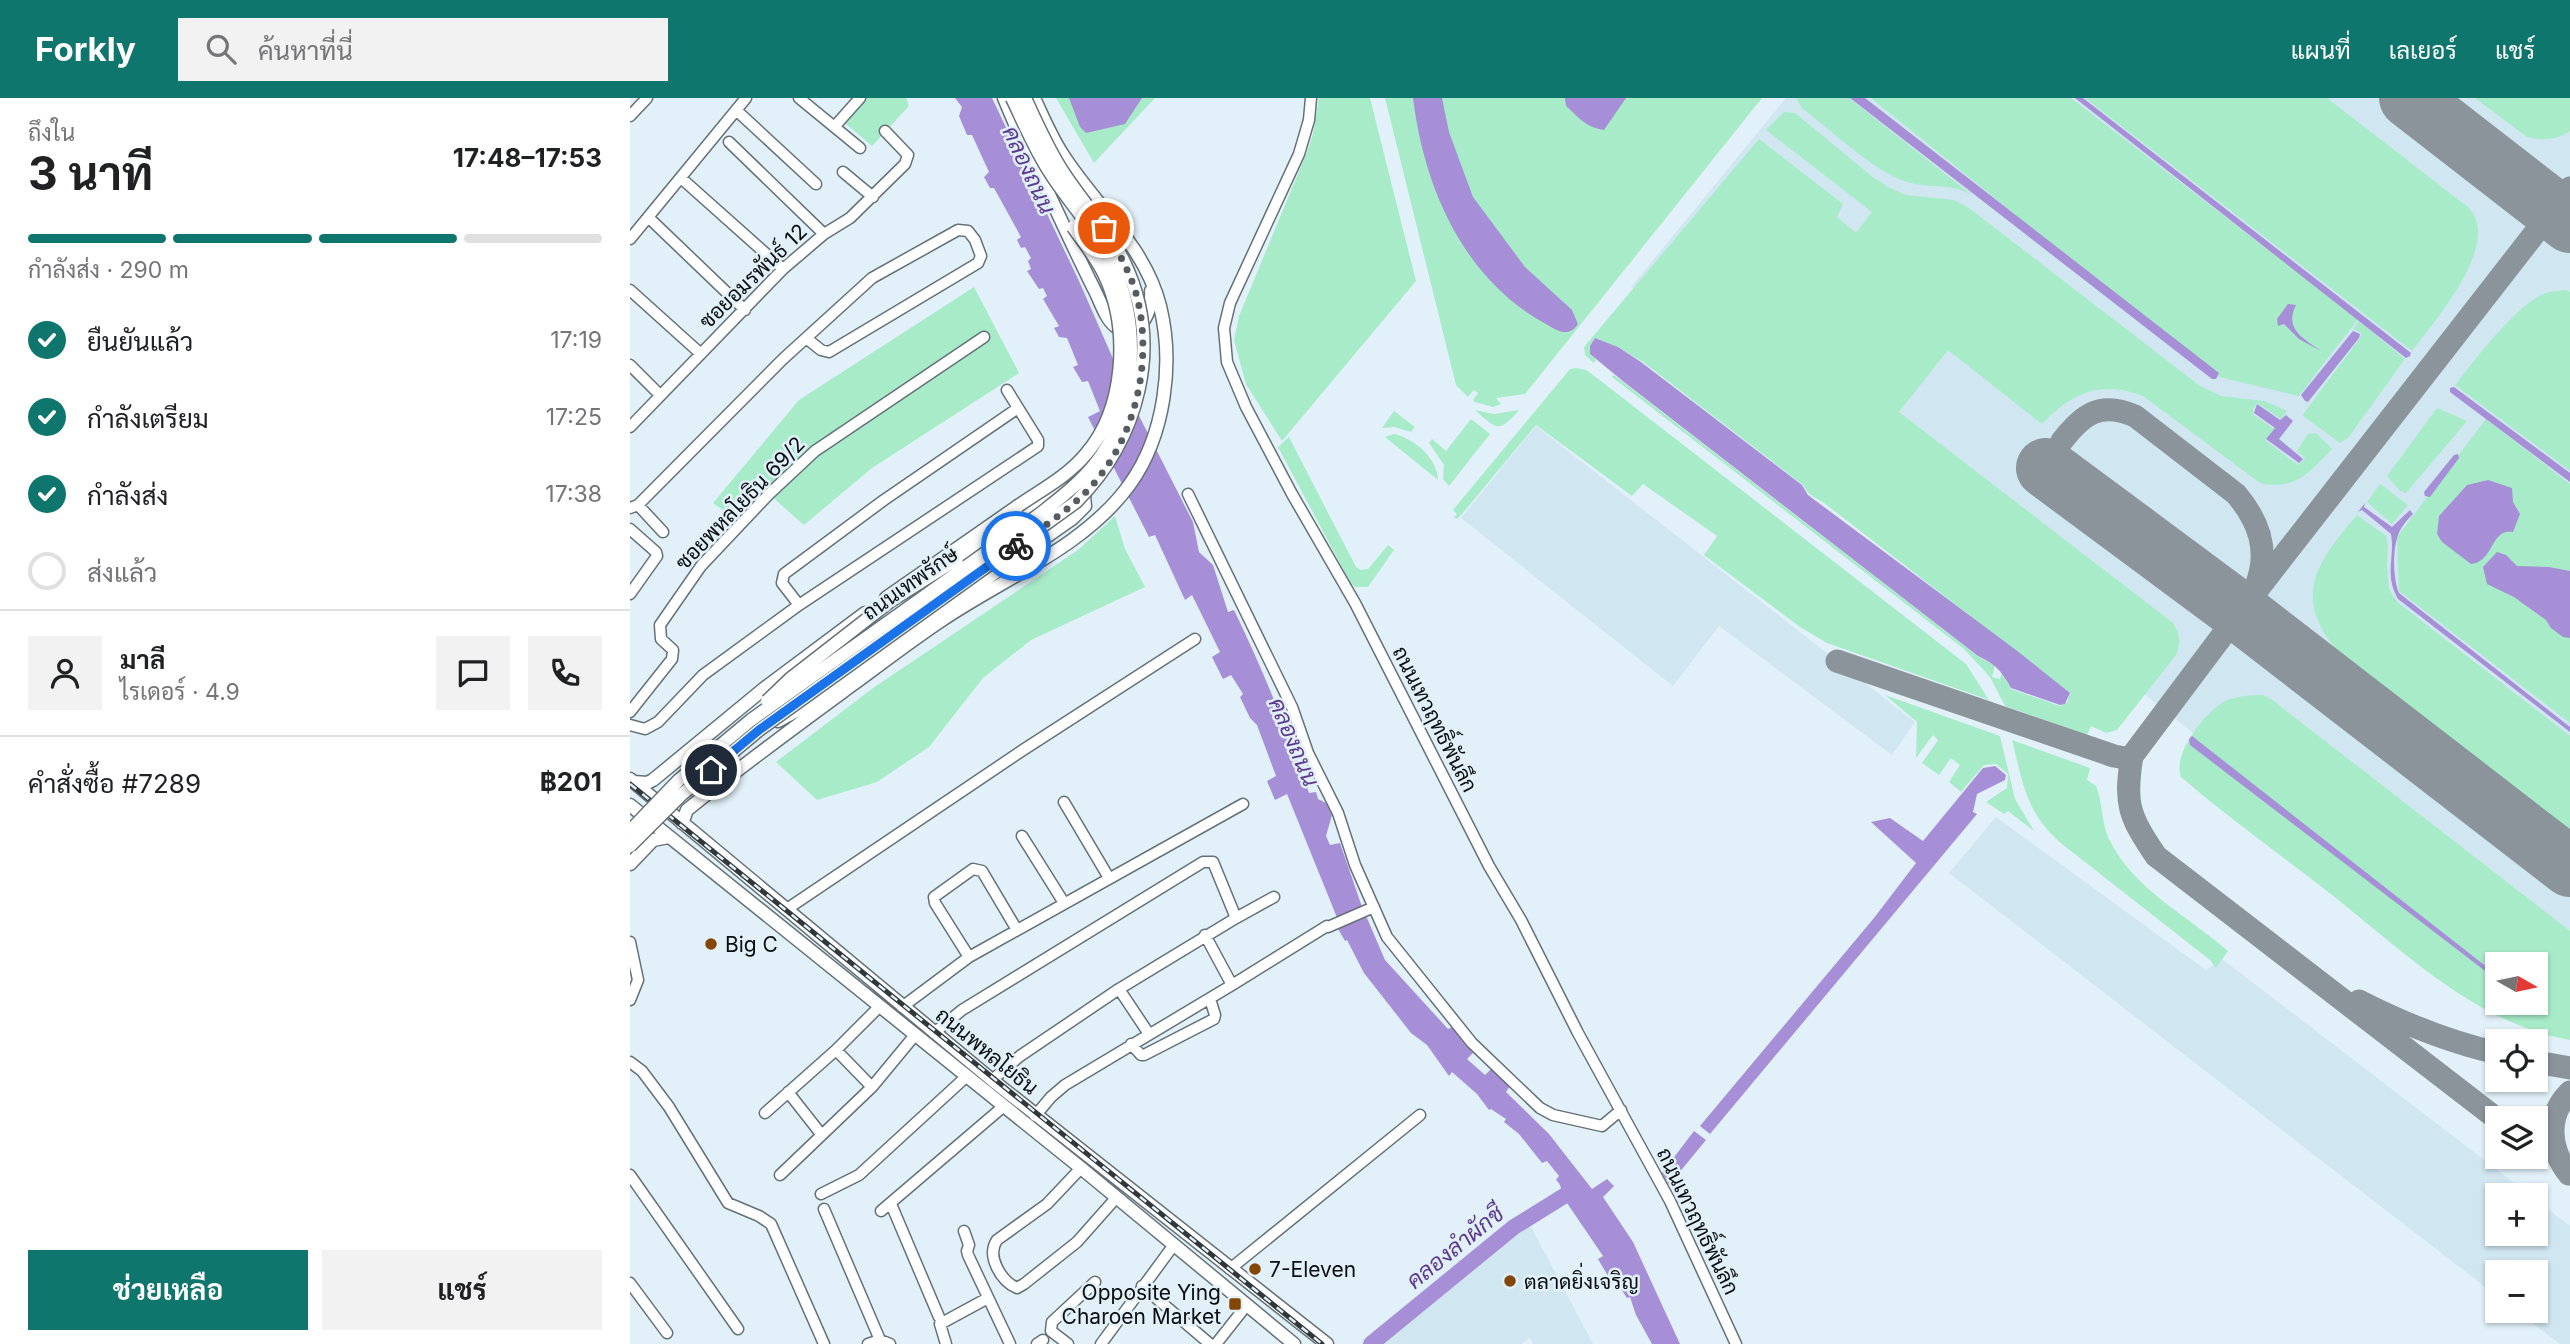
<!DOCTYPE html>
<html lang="th">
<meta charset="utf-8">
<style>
body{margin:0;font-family:Inter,Sarabun,sans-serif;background:#f2f2f2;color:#202124;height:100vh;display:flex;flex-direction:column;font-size:26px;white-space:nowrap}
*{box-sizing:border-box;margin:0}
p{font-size:23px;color:#757577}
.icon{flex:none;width:38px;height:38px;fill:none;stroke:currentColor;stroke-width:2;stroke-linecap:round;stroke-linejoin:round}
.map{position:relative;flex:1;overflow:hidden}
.details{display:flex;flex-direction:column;background:#fff;width:630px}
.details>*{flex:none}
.needle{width:46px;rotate:99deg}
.tools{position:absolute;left:1855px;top:854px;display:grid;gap:14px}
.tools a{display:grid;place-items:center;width:63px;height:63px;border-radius:0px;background:#fff;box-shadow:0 2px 5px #0004;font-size:35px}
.pin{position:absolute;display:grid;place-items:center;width:60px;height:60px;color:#fff;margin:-30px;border:4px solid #fff;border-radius:50%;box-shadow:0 2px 7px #0007}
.courier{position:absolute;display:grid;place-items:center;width:70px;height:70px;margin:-35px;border:5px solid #1a73e8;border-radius:50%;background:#fff;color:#222;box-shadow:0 2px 9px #0007}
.summary em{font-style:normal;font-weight:700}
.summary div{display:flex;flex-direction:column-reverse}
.summary{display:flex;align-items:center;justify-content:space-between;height:119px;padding:0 28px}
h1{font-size:46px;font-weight:700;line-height:52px}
.bar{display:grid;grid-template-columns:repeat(4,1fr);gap:10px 7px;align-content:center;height:84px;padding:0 28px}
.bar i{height:9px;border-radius:5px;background:#e0e0e0}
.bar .current{background:#0f766e}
.bar p{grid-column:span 4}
.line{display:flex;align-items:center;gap:18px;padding:0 28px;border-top:2px solid #e0e0e0}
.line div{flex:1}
.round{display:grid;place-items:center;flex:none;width:74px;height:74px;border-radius:0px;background:#f2f2f2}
ol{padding:0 28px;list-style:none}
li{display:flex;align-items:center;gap:21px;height:77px}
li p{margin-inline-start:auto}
li .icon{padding:7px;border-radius:50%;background:#0f766e;color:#fff;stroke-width:4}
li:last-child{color:#757577}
li i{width:38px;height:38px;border:4px solid #e0e0e0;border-radius:50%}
.cta{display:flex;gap:14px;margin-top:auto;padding:14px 28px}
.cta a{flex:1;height:80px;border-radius:0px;background:#0f766e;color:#fff;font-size:28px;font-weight:700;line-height:80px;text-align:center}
.cta a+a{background:#f2f2f2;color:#202124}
header{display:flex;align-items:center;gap:42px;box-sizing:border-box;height:98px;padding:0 35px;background:#0f766e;color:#fff}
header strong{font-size:33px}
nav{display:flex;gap:38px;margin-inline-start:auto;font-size:24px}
.search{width:490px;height:63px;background:#f2f2f2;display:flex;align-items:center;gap:18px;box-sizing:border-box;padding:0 24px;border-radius:0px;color:#757577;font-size:26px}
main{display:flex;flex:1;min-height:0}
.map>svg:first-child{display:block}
</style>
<header>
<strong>Forkly</strong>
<div class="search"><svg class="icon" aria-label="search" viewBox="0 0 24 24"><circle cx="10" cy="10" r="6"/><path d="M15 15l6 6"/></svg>ค้นหาที่นี่</div>
<nav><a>แผนที่</a><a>เลเยอร์</a><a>แชร์</a></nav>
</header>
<main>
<section class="details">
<div class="summary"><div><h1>3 นาที</h1><p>ถึงใน</p></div><em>17:48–17:53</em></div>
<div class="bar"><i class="current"></i><i class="current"></i><i class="current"></i><i></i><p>กำลังส่ง · 290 m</p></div>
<ol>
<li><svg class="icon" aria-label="check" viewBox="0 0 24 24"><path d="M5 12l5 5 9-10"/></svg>ยืนยันแล้ว<p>17:19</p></li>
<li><svg class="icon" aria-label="check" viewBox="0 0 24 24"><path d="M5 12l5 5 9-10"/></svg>กำลังเตรียม<p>17:25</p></li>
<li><svg class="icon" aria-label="check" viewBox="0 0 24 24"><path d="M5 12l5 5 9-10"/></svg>กำลังส่ง<p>17:38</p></li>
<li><i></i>ส่งแล้ว</li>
</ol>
<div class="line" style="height:126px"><a class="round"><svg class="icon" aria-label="person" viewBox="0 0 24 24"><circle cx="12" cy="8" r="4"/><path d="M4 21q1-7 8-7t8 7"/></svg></a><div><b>มาลี</b><p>ไรเดอร์ · 4.9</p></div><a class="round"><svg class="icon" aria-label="chat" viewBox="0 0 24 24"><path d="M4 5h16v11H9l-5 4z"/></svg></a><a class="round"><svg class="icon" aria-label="phone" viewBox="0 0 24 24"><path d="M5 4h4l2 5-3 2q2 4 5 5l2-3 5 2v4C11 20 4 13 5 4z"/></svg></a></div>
<div class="line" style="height:91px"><div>คำสั่งซื้อ #7289</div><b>฿201</b></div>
<div class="cta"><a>ช่วยเหลือ</a><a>แชร์</a></div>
</section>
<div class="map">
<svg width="1940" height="1246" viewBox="0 0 1940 1246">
<rect width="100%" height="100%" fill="#e2f1f9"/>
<path fill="#d0e6f1" d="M 1156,0 L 1940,0 L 1940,934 L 1906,905 L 1906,866 L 1867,866 L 1867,876 L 1001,189 Z
M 906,328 L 1285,624 L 1262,657 L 1089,528 L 1043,588 L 831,420 Z
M 1366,719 L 1576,872 L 1592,861 L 1900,1097 L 1867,1097 L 1867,1136 L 1906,1136 L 1906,1102 L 1940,1128 L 1940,1246 L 1930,1246 L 1886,1213 L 1906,1213 L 1906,1174 L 1867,1174 L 1867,1198 L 1319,775 Z
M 900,1127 L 963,1246 L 903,1246 L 900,1240 L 891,1246 L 753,1246 Z"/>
<path fill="#a8ebc9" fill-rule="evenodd" d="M 236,0 L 276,0 L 279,8 L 242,48 L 216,26 Z
M 426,0 L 525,0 L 464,65 Z
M 689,0 L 740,0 L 786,183 L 652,343 L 616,286 L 604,242 L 609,218 L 677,54 L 683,36 Z
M 755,0 L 1132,0 L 895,296 L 866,300 L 871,306 L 863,309 L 845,304 L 843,302 L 848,295 L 844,292 L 838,299 L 826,287 Z
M 1166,0 L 1219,0 L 1343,98 C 1319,83 1298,92 1274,83 C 1244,73 1198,30 1172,10 Z
M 1241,0 L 1441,0 L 1728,221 L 1669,298 L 1585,278 Z
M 1455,0 L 1697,0 L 1839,110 C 1872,147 1804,223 1782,253 Z
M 1845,0 L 1940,0 L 1940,33 C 1927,42 1912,43 1897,39 Z
M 1154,14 L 1165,15 L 1244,80 L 1260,90 L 1276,97 L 1324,102 L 1339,110 L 1570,288 L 1591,298 L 1634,303 L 1657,313 L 1651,321 L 1627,305 L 1623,311 L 1624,317 L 1644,331 L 1635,342 L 1668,367 L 1675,360 L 1667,353 L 1678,336 L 1686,335 L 1702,351 C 1680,374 1665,393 1630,385 L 1513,298 C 1472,282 1442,294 1412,326 L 1318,252 L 1269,314 L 1543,525 C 1550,536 1551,545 1546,557 L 1487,632 L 1476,635 L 1461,628 L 1457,637 L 1375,608 L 1360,579 L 1334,551 L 982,279 L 984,277 L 1349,559 L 1365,567 L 1362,579 L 1370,581 L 1372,573 L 1381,591 L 1430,608 L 1437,605 L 1440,595 L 1194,405 L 1179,396 L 1173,387 L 1013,264 L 988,249 L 965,240 L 960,249 L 960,256 L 966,262 L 964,265 L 955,257 L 954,249 L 1129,41 L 1213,106 L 1207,119 L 1226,135 L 1242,114 L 1136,32 Z
M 344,189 L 389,275 L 242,370 L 174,427 L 133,391 L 108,422 L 83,405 L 169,302 Z
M 1936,192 L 1940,194 L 1940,373 L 1825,287 C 1845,262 1889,202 1919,194 C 1924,193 1930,193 1936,192 Z
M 1729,223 L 1775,261 L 1718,340 L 1710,345 L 1673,318 L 1674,315 L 1730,240 L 1731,235 L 1723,231 Z
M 946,270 L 956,272 L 967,280 L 1336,566 L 1359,602 L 1197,545 L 1170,529 L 1074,457 L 1087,438 L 1013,386 L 1002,398 L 906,327 L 832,416 L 827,421 L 824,419 L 827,416 L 823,412 L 940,271 Z
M 1807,310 L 1837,323 L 1776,395 L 1770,393 L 1757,378 Z
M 845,312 L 864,316 L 889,312 C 869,335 867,332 845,312 Z
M 764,313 L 785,329 L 781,334 L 764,329 L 752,330 Z
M 841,321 L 860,336 L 819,388 L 813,381 L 814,367 L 799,345 L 802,341 L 816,353 Z
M 1856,321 L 1940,386 L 1940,625 L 1769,493 L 1767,439 Z
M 764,336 C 784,340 808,361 808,382 L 755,339 Z
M 659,339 L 726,469 L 731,472 L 738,471 L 758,447 L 764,452 L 738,489 L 725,489 L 720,484 L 648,349 Z
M 1750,386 L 1778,407 L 1762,426 L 1737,404 Z
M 1727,417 L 1756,438 L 1758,447 L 1757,466 L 1759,491 L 1767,504 L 1940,638 L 1940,732 L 1706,551 C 1661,498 1689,461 1727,417 Z
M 485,418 L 495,451 L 515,489 L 401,542 L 353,580 L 299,649 L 247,684 L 187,702 L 146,664 L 243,590 L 448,452 Z
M 1255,597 L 1370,638 L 1385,701 L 1404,733 L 1378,713 L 1374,716 L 1356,704 L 1377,690 L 1378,676 L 1366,666 L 1354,667 L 1331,694 L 1319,684 L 1330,667 L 1321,660 L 1309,677 L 1292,665 L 1308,642 L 1303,637 L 1286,660 L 1287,624 Z
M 1633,597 L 1641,601 L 1940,833 L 1940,942 C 1847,926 1774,854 1702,797 C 1652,758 1600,721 1551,679 C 1542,656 1575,614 1595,603 C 1606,598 1621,597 1633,597 ZM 1867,866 L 1906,866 L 1906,905 L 1867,905 Z
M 1382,642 L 1460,670 L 1457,682 L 1466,688 C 1473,705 1471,724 1479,741 C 1503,791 1558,818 1598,853 L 1586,870 L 1580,862 L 1432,746 C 1396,715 1393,686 1382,642 Z"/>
<path fill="#a78fd7" d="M 325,0 L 362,0 L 449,183 L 502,304 L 563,424 L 569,454 L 583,467 L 598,514 L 604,512 C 633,572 658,633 679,695 L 686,694 L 688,701 L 696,705 L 702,717 L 696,738 L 700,747 L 710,745 L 731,806 L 755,862 L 818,931 L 822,929 L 843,955 L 837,961 L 855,977 L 862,970 L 880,988 L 876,994 L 919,1036 L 962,1091 L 977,1081 L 984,1088 L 973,1099 L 1003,1144 L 1050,1246 L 1022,1246 L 1006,1217 L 1000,1199 L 997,1200 L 985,1182 L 981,1183 L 968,1161 L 973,1158 L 937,1105 L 929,1085 L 926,1082 L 929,1078 L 917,1063 L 912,1065 L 889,1036 L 874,1024 L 876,1021 L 861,1011 L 859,1012 L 847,996 L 822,974 L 819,978 L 797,947 L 781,935 L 734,875 L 717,842 L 715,843 L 707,829 L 710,827 L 657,696 L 645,702 L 637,683 L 646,678 L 627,627 L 620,620 L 610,599 L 613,596 L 601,577 L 593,581 L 582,559 L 590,554 L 562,497 L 555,502 L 525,437 L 519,439 L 458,319 L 470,313 L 458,283 L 452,284 L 443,269 L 448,267 L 437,240 L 429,239 L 424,230 L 429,228 L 413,201 L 417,198 L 413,190 L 409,191 L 397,173 L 401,171 L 398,163 L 401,160 L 395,149 L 391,150 L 387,142 L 391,139 L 364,90 L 360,90 L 354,79 L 359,74 L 342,37 L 337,37 L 329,18 L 332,9 Z
M 439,0 L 512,0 L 495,26 L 456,35 L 450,29 Z
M 783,0 L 812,0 L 819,34 L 843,99 L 895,169 L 942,212 L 948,226 C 939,240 927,233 916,226 C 833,181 794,89 783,0 Z
M 935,0 L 996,0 L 974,32 C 957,30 948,19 936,8 Z
M 1220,0 L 1235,0 L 1589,275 L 1586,281 L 1582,281 Z
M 1445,0 L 1453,0 L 1781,255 L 1780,258 L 1776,260 Z
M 1658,206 L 1666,207 C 1654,231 1673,240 1691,253 L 1669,241 L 1654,226 L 1648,228 L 1647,221 Z
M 1723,233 L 1730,236 L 1729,240 L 1678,304 L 1675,303 L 1671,297 Z
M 965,240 L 988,249 L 1011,264 L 1172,387 L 1178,397 L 1386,552 L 1440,595 L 1435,606 L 1430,607 L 1381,590 C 1372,573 1365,566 1348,558 L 994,284 L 960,256 L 960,248 Z
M 1824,289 L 1940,375 L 1940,384 L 1820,294 L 1820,290 Z
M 1627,306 L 1650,322 L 1656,317 L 1663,323 L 1649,341 L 1673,361 L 1669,365 L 1636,341 L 1645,330 L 1624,315 Z
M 1828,356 L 1829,360 L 1800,399 L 1795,398 L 1794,394 L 1824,357 Z
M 1858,382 L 1882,390 L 1883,404 L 1890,416 L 1883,434 C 1860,430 1865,463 1841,466 L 1812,444 L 1807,436 L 1809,418 L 1837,387 Z
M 1735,405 L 1734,409 L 1762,429 L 1780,412 L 1783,416 C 1779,420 1775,424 1772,429 C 1762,443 1762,479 1769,495 L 1940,629 L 1940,634 L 1768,501 C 1754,476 1765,461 1761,436 L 1732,412 L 1728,414 Z
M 1867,454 L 1876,457 L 1887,468 L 1919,469 L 1940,473 L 1940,540 L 1933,539 L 1921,530 L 1916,522 L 1884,499 L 1857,486 L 1853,469 Z
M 1562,638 L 1867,877 L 1867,882 L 1560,647 L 1559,641 Z
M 1365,668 L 1376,677 L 1375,682 L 1347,696 L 1343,714 L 1347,716 L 1080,1036 L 1070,1028 L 1244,820 L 1286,765 L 1241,724 L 1260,720 L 1293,743 L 1353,670 Z
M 1064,1033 L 1076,1042 L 1039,1087 L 1032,1075 Z"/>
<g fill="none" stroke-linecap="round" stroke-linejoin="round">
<path stroke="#a78fd7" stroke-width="16" d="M 741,1246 L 884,1129 L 942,1093"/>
<path stroke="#8a949a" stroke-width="23" d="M 1432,343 C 1453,316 1470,303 1505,318 L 1606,396 C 1629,423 1640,453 1626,488
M 1207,563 L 1484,658 L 1495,660 L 1502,658
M 1729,903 C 1772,925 1820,944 1867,955
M 1906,964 L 1940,970
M 1867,1021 L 1526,758 C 1499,718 1494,706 1502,658 L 1610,514 L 1940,90
M 1939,1076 C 1919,1051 1916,1017 1940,994"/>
<path stroke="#8a949a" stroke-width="60" d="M 1779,0 L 1940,125
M 1416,370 L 1610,514 L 1940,769"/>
<g stroke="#647178" stroke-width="13">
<path id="minor" d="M 169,0 L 230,50
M 681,0 L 679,22 L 669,56 L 600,205 L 594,230 L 597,264 L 616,309 L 662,396 L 725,505 L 859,768 L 891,822 L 948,935 L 1040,1103 L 1106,1246
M 106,12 L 186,86
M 0,18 L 17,0
M 205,28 L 230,0
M 99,44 L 194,136
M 213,74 L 243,99
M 51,80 L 153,171
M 18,119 L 115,212
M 0,141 L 116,0
M 0,192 L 71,256
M 0,267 L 30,297
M 0,329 L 153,171 L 194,136 L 220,120 L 275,66 L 278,57 L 255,33
M 558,396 L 662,609 L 678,655 L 708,715 L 725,767 L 757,839 L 842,945 L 910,1010 L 923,1017 L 972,1028 L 991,1012
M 8,407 L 33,434
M 0,410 L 8,407 L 153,261 L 242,180 L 328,132 L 338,133 L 345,142 L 351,158 L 348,165 L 199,254 L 191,252 L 176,240
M 0,431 L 26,454 L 27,458 L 0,496
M 169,507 L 152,485 L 154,476 L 254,402 L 388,310
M 0,614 L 42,561 L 43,552 L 31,541 L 30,527 L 71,468 L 139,396 L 185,353 L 354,239
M 0,627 L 15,631 L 28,624 L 73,577 L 169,507 L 408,348 L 408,342 L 377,292
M 434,704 L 479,780
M 392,738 L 434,805
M 157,811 L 393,652 L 565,541
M 606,820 L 644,799
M 698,829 L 744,809
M 0,844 L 8,882 L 0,902
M 339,859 L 305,805 L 304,799 L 343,771 L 352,773 L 387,832
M 602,887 L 697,828
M 489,891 L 519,936
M 272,909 L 339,859 L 613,706
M 304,935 L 332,912 L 573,764 L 583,764 L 606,820 L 489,891 L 390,958 L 362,982
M 501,946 L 511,957 L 514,957 L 584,921 L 585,917 L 580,901
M 206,952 L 242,989
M 0,964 L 12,973 L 39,1009 L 98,1105 L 129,1118 L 141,1126 L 194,1246
M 158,994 L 191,1036
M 135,1015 L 206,952 L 249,909
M 405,1018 L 421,999 L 435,987 L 602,887 L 575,837
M 451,1070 L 417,1106 L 367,1142 C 356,1158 371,1183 387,1190 L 394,1186 L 447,1144 L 486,1100
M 0,1077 L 108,1231
M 150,1077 L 242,989 L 285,937
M 191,1096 L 229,1077 L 337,978
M 261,1106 L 309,1219
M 194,1111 L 250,1242
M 251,1113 L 374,1008
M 334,1133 L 339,1147 L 337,1153 L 338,1157 L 380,1246
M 600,1171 L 790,1017
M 0,1185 L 37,1235
M 512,1188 L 580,1246
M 238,1246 L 250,1242 L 260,1246
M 316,1246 L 310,1226 L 358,1200
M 407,1246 L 413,1242
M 438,1246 L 421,1233 L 422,1224 L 465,1184
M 471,1246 L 543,1148
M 586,1246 L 616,1208"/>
</g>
<g stroke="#647178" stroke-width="15">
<path id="major" d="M 374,0 L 401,64 L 419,94
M 415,88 C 431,122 447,157 464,191 C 470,202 475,220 485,228 C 509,246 523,211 521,193
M 256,500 L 388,408
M 148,623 L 179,606 L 443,420 L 455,408 L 454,397 L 444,389 C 424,387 347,446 327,461
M 0,681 L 362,982 L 697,1246
M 4,684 L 17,685 L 23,682 L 136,589 L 235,515
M 0,707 L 451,1070 L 664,1246
M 52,725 L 57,712 C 111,668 166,628 222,587 C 252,565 282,542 312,522 C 374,480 456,448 500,386 C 535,337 544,265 530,208 C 515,148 465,107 433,57 C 421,39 413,19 404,0
M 0,766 L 23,742 L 39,739"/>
</g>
<use href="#minor" stroke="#fff" stroke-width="10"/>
<use href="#major" stroke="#fff" stroke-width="12"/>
<g stroke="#31383b" stroke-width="5">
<path id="rail" d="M 0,686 L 692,1246"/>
</g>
<use href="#rail" stroke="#e2f1f9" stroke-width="2.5" stroke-dasharray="8" stroke-linecap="butt"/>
<g stroke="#647178" stroke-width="15" stroke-linecap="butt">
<path id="major-bridge" d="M 388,408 C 411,392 438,378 456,356 C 495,311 500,232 475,178 C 467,160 454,145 443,129
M 137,603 L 160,581 L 259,504 L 327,461
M 0,733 L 49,682 L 121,622 L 410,416 C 430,400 449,386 465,366 C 507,313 511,228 483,168 C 468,135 441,107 421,76 C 405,52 394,25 382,0
M 0,748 L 51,697 L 129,632 L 446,404 C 509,341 534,247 494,164 C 478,130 451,103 431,71 C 417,49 406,24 395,0"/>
</g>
<use href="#major-bridge" stroke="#fff" stroke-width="12"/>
</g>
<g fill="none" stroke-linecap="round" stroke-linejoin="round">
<path stroke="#555d62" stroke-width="7" stroke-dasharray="0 12.6" d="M 386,448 C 413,429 443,410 465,384 C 505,337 521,268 509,208 C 504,180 489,155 474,130"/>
<path stroke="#1a73e8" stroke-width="9" d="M 81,672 L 129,632 L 386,448"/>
</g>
<g fill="#834603" stroke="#e2f1f9" stroke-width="2.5">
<circle cx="81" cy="846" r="7"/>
<circle cx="625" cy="1171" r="7"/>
<circle cx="880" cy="1183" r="7"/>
<rect x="598" y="1199" width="14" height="14" rx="3.5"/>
</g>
<g text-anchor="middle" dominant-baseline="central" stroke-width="5" stroke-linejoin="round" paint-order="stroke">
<g font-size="21" fill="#090d10" stroke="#e2f1f9">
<text transform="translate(123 178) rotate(-44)">ซอยอมรพันธ์ 12</text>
<text transform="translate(110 405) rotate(-46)">ซอยพหลโยธิน 69/2</text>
<text transform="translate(280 485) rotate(-35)">ถนนเทพรักษ์</text>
<text transform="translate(805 621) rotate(63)">ถนนเทวฤทธิ์พันลึก</text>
<text transform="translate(357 953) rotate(39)">ถนนพหลโยธิน</text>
<text transform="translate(1068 1123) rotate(64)">ถนนเทวฤทธิ์พันลึก</text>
</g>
<g font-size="21" fill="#090d10" stroke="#e2f1f9" text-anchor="start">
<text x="95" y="846">Big C</text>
<text x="639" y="1171">7-Eleven</text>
<text x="894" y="1183">ตลาดยิ่งเจริญ</text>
<text x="591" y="1194" text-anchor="end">Opposite Ying<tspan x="591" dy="24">Charoen Market</tspan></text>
</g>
<g font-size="23" font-style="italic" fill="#5d3a90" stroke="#e2f1f9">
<text transform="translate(399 72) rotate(65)">คลองถนน</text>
<text transform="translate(664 644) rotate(67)">คลองถนน</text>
<text transform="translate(825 1149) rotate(-39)">คลองลำผักชี</text>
</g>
</g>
</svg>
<div class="tools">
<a><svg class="needle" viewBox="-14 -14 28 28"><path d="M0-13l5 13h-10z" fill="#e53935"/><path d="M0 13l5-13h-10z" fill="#757577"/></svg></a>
<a><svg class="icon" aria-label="locate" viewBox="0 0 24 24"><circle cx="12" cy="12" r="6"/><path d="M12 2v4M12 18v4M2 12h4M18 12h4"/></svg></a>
<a><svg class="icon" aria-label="layers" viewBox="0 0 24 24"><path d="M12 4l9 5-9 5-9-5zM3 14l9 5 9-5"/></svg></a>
<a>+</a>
<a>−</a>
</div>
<div class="pin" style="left:474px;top:130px;background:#ea580c"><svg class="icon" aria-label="bag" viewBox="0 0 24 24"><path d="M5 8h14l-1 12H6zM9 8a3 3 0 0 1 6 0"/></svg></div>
<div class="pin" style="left:81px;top:672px;background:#1f2937"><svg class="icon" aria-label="home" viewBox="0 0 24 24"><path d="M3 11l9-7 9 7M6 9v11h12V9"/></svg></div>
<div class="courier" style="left:386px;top:448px"><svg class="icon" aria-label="bike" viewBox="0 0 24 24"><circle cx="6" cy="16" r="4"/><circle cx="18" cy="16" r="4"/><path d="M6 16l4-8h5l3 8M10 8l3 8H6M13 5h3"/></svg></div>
</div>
</main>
